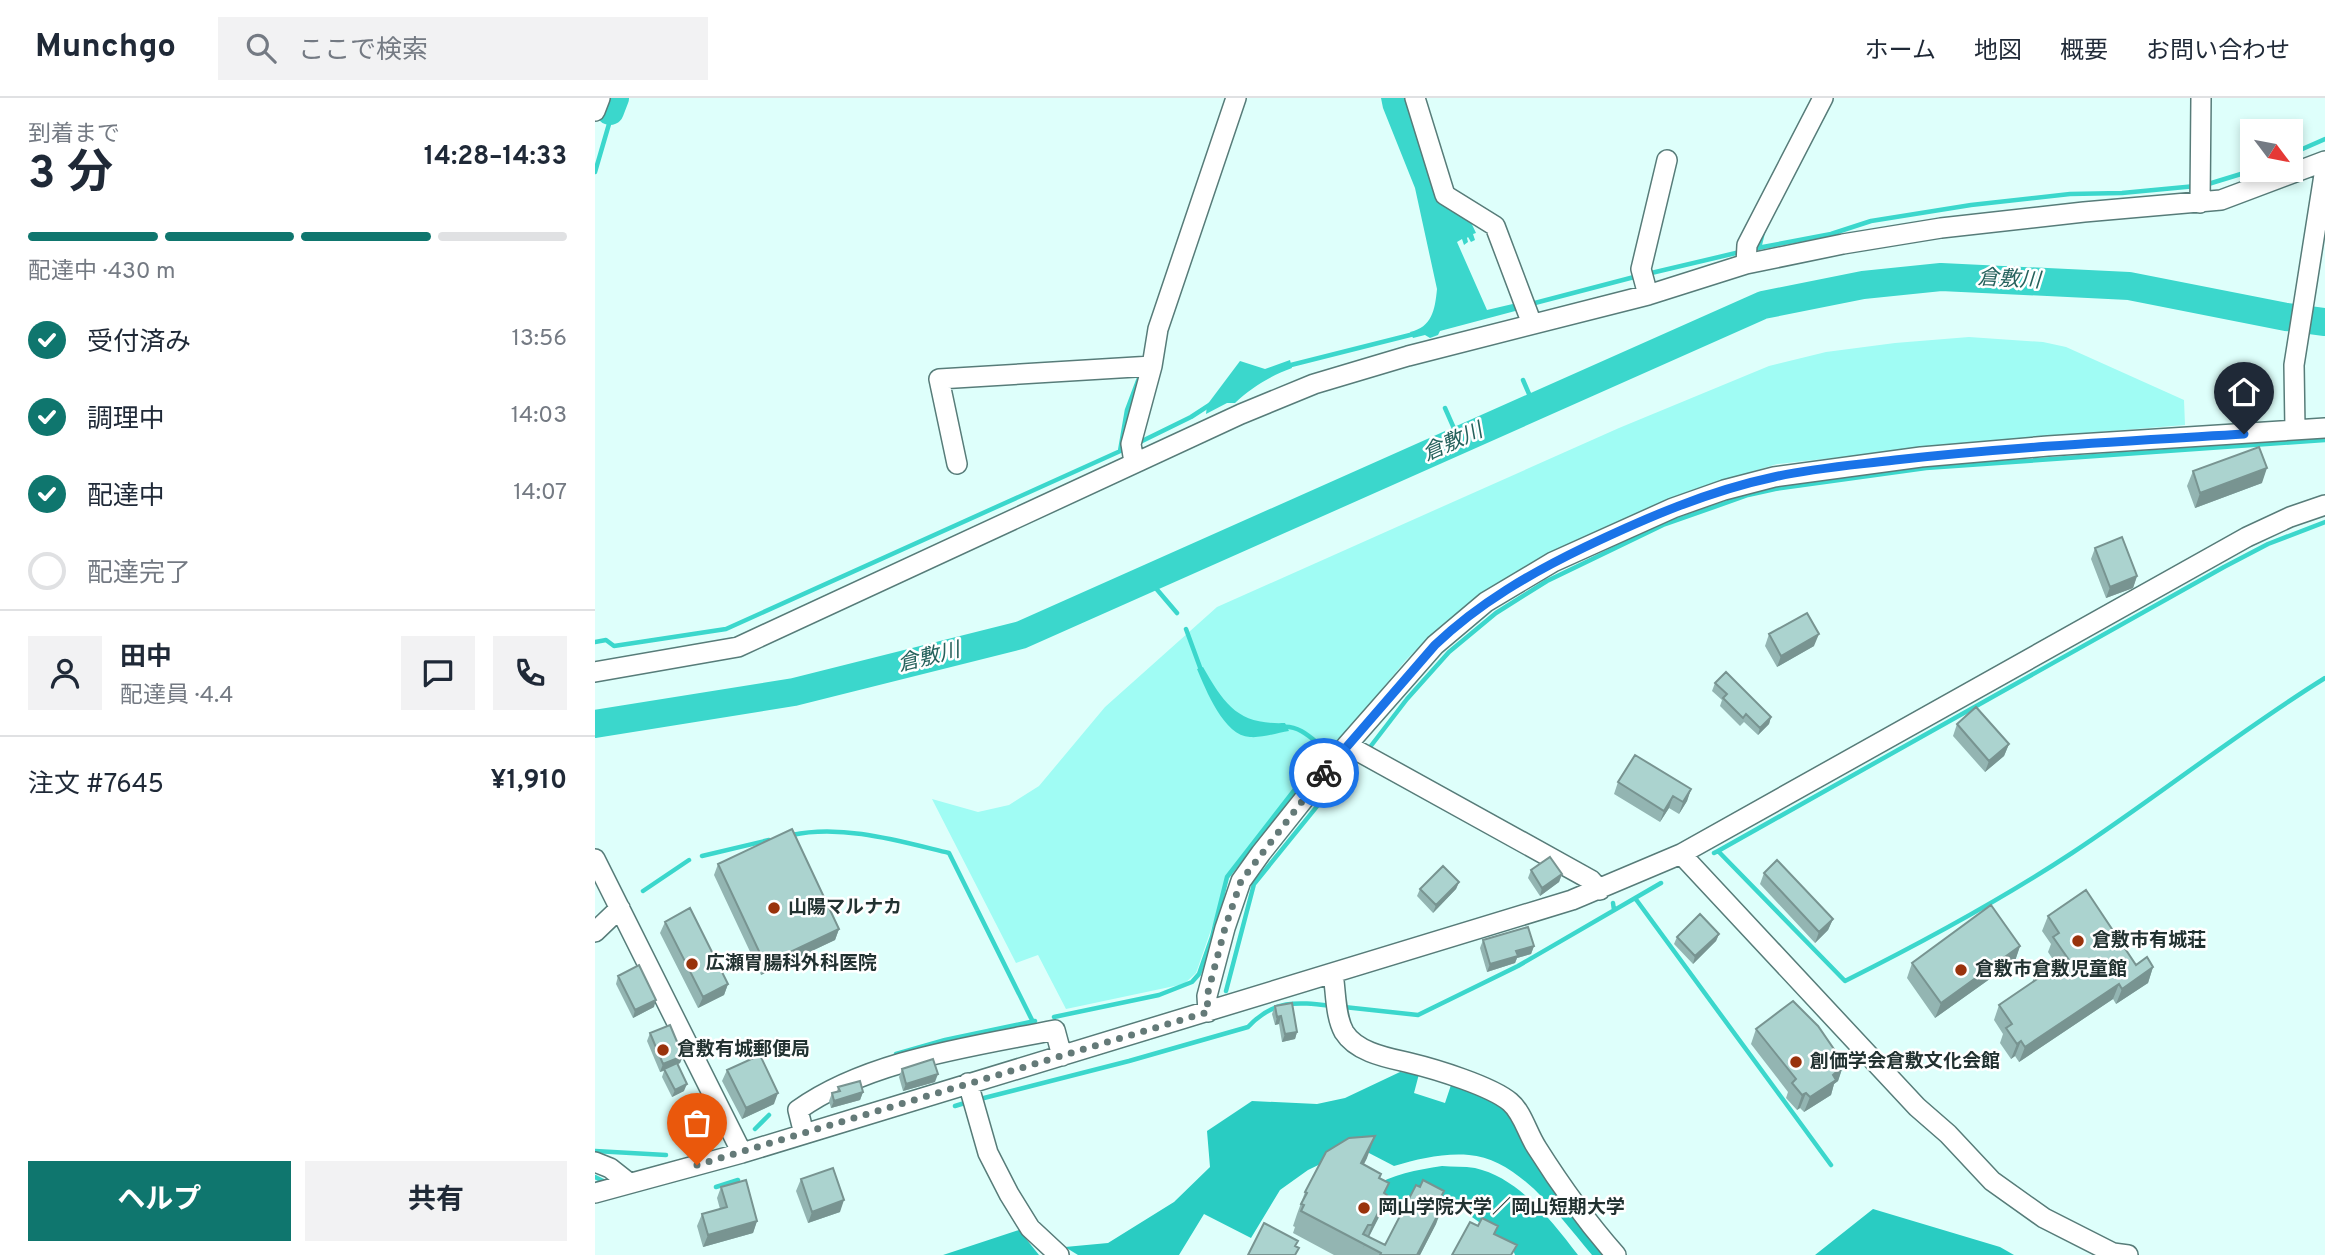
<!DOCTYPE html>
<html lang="ja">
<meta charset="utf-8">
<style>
body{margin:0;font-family:Overpass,"Noto Sans JP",sans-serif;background:#f2f2f3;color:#1f2937;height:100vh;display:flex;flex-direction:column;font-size:26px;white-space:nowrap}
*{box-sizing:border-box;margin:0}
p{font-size:23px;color:#747a83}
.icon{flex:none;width:38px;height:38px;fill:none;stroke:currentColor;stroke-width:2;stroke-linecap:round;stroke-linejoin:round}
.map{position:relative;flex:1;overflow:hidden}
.drawer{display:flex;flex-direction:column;background:#fff;width:595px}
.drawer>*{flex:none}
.needle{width:46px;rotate:122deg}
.fabs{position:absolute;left:1645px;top:21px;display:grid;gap:14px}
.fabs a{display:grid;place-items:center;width:63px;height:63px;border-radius:0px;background:#fff;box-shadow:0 4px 10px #0003;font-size:35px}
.pin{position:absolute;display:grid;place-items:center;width:60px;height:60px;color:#fff;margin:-72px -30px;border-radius:50% 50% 50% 0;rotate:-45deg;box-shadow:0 0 7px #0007}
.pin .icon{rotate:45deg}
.courier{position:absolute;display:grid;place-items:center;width:70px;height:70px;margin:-35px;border:5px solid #1a73e8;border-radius:50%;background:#fff;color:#222;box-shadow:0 2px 9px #0007}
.headline em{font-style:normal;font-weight:700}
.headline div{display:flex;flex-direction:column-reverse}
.headline{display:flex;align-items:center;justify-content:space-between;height:119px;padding:0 28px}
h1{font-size:46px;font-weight:700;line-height:52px}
.bar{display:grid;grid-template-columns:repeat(4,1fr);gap:10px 7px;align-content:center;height:84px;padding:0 28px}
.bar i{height:9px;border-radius:5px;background:#e0e1e3}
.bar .active{background:#0f766e}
.bar p{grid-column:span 4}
.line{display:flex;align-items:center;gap:18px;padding:0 28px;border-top:2px solid #e0e1e3}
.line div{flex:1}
.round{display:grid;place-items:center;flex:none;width:74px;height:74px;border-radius:0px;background:#f2f2f3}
ol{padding:0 28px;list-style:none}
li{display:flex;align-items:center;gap:21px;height:77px}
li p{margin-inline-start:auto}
li .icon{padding:7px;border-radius:50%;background:#0f766e;color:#fff;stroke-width:4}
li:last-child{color:#747a83}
li i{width:38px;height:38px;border:4px solid #e0e1e3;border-radius:50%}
.button{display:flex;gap:14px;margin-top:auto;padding:14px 28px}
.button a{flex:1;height:80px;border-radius:0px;background:#0f766e;color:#fff;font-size:28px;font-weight:700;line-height:80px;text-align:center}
.button a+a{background:#f2f2f3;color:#1f2937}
header{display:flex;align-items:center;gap:42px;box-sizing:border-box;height:98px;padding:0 35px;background:#fff;border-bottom:2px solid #e0e1e3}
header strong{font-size:33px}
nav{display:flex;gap:38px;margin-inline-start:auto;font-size:24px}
.search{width:490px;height:63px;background:#f2f2f3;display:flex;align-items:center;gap:18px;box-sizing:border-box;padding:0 24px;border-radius:0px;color:#747a83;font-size:26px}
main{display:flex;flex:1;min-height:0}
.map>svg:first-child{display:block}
</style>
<header>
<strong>Munchgo</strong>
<div class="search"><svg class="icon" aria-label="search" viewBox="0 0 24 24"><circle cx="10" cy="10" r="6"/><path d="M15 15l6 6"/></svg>ここで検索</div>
<nav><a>ホーム</a><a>地図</a><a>概要</a><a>お問い合わせ</a></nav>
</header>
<main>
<section class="drawer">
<div class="headline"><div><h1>3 分</h1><p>到着まで</p></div><em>14:28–14:33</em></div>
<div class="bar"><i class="active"></i><i class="active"></i><i class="active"></i><i></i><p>配達中 · 430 m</p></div>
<ol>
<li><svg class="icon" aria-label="check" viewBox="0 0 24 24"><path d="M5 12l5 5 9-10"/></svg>受付済み<p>13:56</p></li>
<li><svg class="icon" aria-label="check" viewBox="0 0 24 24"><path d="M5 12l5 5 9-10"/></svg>調理中<p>14:03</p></li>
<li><svg class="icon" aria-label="check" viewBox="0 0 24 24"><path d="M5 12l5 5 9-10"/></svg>配達中<p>14:07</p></li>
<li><i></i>配達完了</li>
</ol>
<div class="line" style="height:126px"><a class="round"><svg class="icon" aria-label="person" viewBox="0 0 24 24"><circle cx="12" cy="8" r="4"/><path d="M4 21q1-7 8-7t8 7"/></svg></a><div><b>田中</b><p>配達員 · 4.4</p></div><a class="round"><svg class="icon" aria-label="chat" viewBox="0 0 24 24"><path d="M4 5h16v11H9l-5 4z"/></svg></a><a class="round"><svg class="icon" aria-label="phone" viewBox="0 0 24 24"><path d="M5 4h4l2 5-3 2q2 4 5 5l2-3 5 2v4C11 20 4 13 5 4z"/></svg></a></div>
<div class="line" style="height:91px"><div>注文 #7645</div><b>¥1,910</b></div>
<div class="button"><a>ヘルプ</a><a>共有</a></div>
</section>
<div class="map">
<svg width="1730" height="1157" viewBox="0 0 1730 1157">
<rect width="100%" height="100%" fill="#defffb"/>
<path fill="#a0fcf4" d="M 1374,239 L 1448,244 L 1471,249 L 1589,302 L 1590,327 L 1382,344 L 1182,366 L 1094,393 L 946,459 L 892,492 L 848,526 L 811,562 L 650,756 L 634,780 L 601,875 L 589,886 L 471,911 L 443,857 L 421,865 L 337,701 L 383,714 L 414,707 L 444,688 L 510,609 L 622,509 L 1024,330 L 1174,268 L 1231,254 L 1300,245 Z"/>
<path fill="#29ccc2" d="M 805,974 L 824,976 L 819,995 L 850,1005 L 856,987 L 911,1006 L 1012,1157 L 997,1157 C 967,1122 924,1060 874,1057 C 847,1055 824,1061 799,1068 L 774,1055 L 740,1059 L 713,1072 L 685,1092 L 656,1140 L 609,1116 L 584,1157 L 483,1157 L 470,1149 L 513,1145 L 579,1104 L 615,1069 L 612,1033 L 657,1003 L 722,1006 L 750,1000 Z
M 847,1068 C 858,1069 869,1068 880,1070 C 924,1080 957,1123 983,1157 L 920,1157 L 916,1147 L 856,1104 L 848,1115 L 813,1097 L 808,1107 L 775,1090 C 798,1076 821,1072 847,1068 Z
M 1278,1111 L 1405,1149 L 1419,1157 L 1220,1157 Z
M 424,1132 L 444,1157 L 348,1157 Z"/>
<path fill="#3bd7cc" d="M 786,0 L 813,0 L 838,76 L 873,118 L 881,135 L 878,136 L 880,142 L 876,144 L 873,139 L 872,140 L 873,144 L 869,147 L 867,141 L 862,144 L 892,212 L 922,205 L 924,212 L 845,233 L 843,237 L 835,240 L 830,237 L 818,240 L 815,234 C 837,229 840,212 842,191 L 820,90 L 788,10 Z
M 695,262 L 697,270 C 675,278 657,289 640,305 L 632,305 L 611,316 L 612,307 L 645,263 L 670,271 Z
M 608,569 C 630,607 643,627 690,625 L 694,633 C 682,635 667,640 655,639 C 629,638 611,592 602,571 Z"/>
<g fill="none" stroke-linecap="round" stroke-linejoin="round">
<path stroke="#3bd7cc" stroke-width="4.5" d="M 1696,56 L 1730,41
M 0,74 L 14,26 L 15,13
M 1610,87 L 1659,72
M 1164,150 L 1168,134
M 1157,151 L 1236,136 L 1276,123 L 1376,107 L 1475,96 L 1527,95 L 1601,88
M 1052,176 L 1145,154
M 936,206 L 1043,178
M 692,268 L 819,236
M 928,282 L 940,310
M 850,310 L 865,344
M 543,345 L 596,319 L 616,306
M 525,353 L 532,312 L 544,280
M 553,481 L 582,515
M 591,531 L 606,572
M 0,544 L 11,542 L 19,548 L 131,531 L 532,350
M 687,629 C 705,627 717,641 731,652
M 772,653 L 812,601 L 854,554 L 901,515 L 952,483 L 1068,427 L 1153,397 L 1180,391 L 1331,370 L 1730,342
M 197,737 C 247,726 304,743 354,755 L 438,924
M 1123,753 L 1629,469 L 1673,446 L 1730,424
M 1119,755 L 1123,753 L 1250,883 C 1328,844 1404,803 1477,755 C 1562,699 1643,634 1730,580
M 107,758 L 174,742
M 48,793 L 94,762
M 1040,800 L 1236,1067
M 1018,805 L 1019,812
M 631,893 L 659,786 L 762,659
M 749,909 L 823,917 L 923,868 L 1066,785
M 459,919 L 564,897 L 597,884 L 604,876 L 617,839 L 632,779 L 732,650
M 301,956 L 350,942 L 440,923
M 385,1001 L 534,963 L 653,929 C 679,901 702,904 737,908
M 360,1008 L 373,1004
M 160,1031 L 174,1017
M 0,1053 L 71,1057
M 0,1079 L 10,1084
M 121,1089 L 143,1082"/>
<path stroke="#3bd7cc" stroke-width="28" d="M 15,13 L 20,0
M 0,626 L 199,594 L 426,537 L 1168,207 L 1268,187 L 1346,179 L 1534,188 L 1691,219 L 1730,224"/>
<g stroke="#577c79" stroke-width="22">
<path id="minor" d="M 820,0 L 850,97 L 900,128 L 937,226
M 0,13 L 5,0
M 1605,105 L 1606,0
M 1151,166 L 1152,147 L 1228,0
M 1053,197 L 1046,171 L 1072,62
M 1700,331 L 1699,267 L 1729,77 L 1728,64
M 539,364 L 536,346 L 557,268 L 563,231 L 641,0
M 362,366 L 344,281 L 557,268
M 0,574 L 143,549 L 646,316 L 719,286 L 813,258 L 1053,197 L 1151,166 L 1248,146 L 1346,130 L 1489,114 L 1626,102 L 1730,63
M 752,647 L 996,782 L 1005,792
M 1086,756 L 1322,1009 L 1353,1036 L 1397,1083 L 1449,1120 L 1518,1155 L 1533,1157
M 0,761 L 147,1055
M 0,834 L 25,810
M 738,876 C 741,893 740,918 749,934 C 762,955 794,960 815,965 C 840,971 896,988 915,1004 C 928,1015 932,1035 942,1050 C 966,1088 991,1123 1021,1157
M 613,914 L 612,898 L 630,830 L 646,783 L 666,755 L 752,647 L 840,547 L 891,504 L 958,464 L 1078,410 L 1129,392 L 1179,379 L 1326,359 L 1453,348 L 1730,330
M 373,985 L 393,1055 L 414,1096 L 435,1130 L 464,1157
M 209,1036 L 203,1012 C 273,962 376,949 460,932 L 467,958
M 0,1064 L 15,1070 L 34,1085
M 0,1095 L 147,1055 L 977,802 L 1086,756 L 1652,439 L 1695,419 L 1730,407"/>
</g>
<use href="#minor" stroke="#fff" stroke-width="19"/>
</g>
<path fill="#93b5b2" d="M 1598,373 L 1667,385 L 1600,410 L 1592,388 Z
M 1500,450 L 1542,478 L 1538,490 L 1511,500 L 1496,461 Z
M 1174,536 L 1219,548 L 1182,569 L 1170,548 Z
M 1120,585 L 1176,619 L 1174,626 L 1163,637 L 1149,624 L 1145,628 L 1125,608 L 1127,602 L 1117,593 Z
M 1362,626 L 1414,646 L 1409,658 L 1390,674 L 1358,638 Z
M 1023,684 L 1096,691 L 1092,703 L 1084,716 L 1074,710 L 1065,724 L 1019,696 Z
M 123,766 L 244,831 L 240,842 L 166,877 L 119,777 Z
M 936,772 L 967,776 L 964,784 L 945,798 L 933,780 Z
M 1169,775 L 1238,821 L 1233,832 L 1220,845 L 1165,786 Z
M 864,784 L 861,791 L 838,815 L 822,798 L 825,791 Z
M 1453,818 L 1541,867 L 1558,869 L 1553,885 L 1521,906 L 1518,901 L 1424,964 L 1420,958 L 1416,961 L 1405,945 L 1408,936 L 1399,922 L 1404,907 L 1437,885 L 1441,873 L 1463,869 L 1453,854 L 1456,846 L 1447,833 Z
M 70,824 L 133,886 L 129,897 L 103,910 L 65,835 Z
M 1124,836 L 1121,843 L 1098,866 L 1079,846 L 1082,839 Z
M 888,842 L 939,848 L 936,856 L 922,860 L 920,865 L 892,874 L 885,850 Z
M 1425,848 L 1420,863 L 1340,920 L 1312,880 L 1317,865 Z
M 23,878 L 59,909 L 38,920 L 21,886 Z
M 680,908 L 702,934 L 700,941 L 687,944 L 684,926 L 680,927 L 677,916 Z
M 1161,931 L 1248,968 L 1243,983 L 1239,986 L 1236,997 L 1209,1014 L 1205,1010 L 1202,1012 L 1191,1000 L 1193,994 L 1156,946 Z
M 55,935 L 88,958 L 85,965 L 83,966 L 89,993 L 77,999 L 67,979 L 69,973 L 65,974 L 52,943 Z
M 307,971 L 340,984 L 308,993 L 304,979 Z
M 132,972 L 179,1006 L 147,1021 L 127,983 Z
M 243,989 L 268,994 L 265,1002 L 236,1010 L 234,1003 L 237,995 L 242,994 Z
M 86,1014 L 116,1032 L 113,1040 L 97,1048 L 83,1021 Z
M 772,1060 L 768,1067 L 785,1080 L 790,1096 L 784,1119 L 774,1139 L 790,1147 L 825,1089 L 849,1093 L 846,1102 L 841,1126 L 825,1157 L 739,1157 L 698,1135 L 700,1129 L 698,1128 L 702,1116 L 710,1094 Z
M 206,1081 L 245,1114 L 213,1125 L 201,1093 Z
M 126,1089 L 162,1123 L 158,1135 L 108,1149 L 102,1128 L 107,1116 L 125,1111 L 122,1100 Z"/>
<path fill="#789491" d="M 1672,370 L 1667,385 L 1600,410 L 1605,395 Z
M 1542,478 L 1538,490 L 1511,500 L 1515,489 Z
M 1224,536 L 1219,548 L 1182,569 L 1186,558 Z
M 1176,619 L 1174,626 L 1163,637 L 1165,630 Z
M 1414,646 L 1409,658 L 1390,674 L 1394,663 Z
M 1096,691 L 1092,703 L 1084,716 L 1088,704 Z
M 1078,698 L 1074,710 L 1065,724 L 1069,713 Z
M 967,776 L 964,784 L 945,798 L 947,790 Z
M 864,784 L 861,791 L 838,815 L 841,807 Z
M 1238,821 L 1233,832 L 1220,845 L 1224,834 Z
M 244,831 L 240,842 L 166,877 L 170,866 Z
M 1124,836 L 1121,843 L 1098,866 L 1100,858 Z
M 939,848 L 936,856 L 922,860 L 920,865 L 892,874 L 895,866 L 921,853 Z
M 1425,848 L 1420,863 L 1340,920 L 1346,905 Z
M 1558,869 L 1553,885 L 1521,906 L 1527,891 Z
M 133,886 L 129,897 L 103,910 L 108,899 Z
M 1524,886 L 1518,901 L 1424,964 L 1430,949 Z
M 61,902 L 59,909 L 38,920 L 40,912 Z
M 686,918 L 684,926 L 680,927 L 682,919 Z
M 702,934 L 700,941 L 687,944 L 690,936 Z
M 1426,943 L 1420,958 L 1416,961 L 1422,946 Z
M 88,958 L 85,965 L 65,974 L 68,966 Z
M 1248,968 L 1243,983 L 1239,986 L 1236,997 L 1209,1014 L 1215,999 L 1238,977 Z
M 343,976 L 340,984 L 308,993 L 311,986 Z
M 92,986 L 89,993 L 77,999 L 80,992 Z
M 268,994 L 265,1002 L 236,1010 L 239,1003 Z
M 183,995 L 179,1006 L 147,1021 L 151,1010 Z
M 1211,995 L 1205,1010 L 1202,1012 L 1207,997 Z
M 116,1032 L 113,1040 L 97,1048 L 100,1041 Z
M 780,1038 L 772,1060 L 758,1088 L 766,1065 Z
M 792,1097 L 784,1119 L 768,1150 L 777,1127 Z
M 249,1102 L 245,1114 L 213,1125 L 217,1114 Z
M 850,1103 L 841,1126 L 825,1157 L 822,1157 Z
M 162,1123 L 158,1135 L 108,1149 L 113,1137 Z"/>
<path fill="#abd3cf" stroke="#789491" stroke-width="2" d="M 1664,349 L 1672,370 L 1605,395 L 1598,373 Z
M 1527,439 L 1542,478 L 1515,489 L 1500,450 Z
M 1212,515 L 1224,536 L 1186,558 L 1174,536 Z
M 1131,574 L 1176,619 L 1165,630 L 1151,616 L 1148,620 L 1128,600 L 1132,596 L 1120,585 Z
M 1381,609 L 1414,646 L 1394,663 L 1362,626 Z
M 1040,657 L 1096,691 L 1088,704 L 1078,698 L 1069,713 L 1023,684 Z
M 197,731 L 244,831 L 170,866 L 123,766 Z
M 955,759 L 967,776 L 947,790 L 936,772 Z
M 1182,762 L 1238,821 L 1224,834 L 1169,775 Z
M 848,768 L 864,784 L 841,807 L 825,791 Z
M 1491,792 L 1541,867 L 1552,859 L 1558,869 L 1527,891 L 1524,886 L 1430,949 L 1426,943 L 1422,946 L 1411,930 L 1417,926 L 1404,907 L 1445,879 L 1441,873 L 1458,862 L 1462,869 L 1474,862 L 1458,839 L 1464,835 L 1453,818 Z
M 1396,807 L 1425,848 L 1346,905 L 1317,865 Z
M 95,810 L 133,886 L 108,899 L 70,824 Z
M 1105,816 L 1124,836 L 1100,858 L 1082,839 Z
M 933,829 L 939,848 L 921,853 L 923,858 L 895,866 L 888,842 Z
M 44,867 L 61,902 L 40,912 L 23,878 Z
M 1198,903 L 1223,928 L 1243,957 L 1248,968 L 1238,977 L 1241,982 L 1215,999 L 1211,995 L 1207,997 L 1197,985 L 1201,981 L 1161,931 Z
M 697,905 L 702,934 L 690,936 L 686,918 L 682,919 L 680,908 Z
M 75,927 L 88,958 L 68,966 L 55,935 Z
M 165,957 L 183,995 L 151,1010 L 132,972 Z
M 338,961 L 343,976 L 311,986 L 307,971 Z
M 82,965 L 92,986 L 80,992 L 69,971 Z
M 265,983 L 268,994 L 239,1003 L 237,995 L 245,993 L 243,989 Z
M 102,1005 L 116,1032 L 100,1041 L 86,1014 Z
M 780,1038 L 766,1065 L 786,1076 L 784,1080 L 794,1085 L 789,1095 L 792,1097 L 777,1127 L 773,1127 L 768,1136 L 790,1147 L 821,1087 L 825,1089 L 828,1082 L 849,1093 L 845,1101 L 850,1103 L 822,1157 L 785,1157 L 786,1155 L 706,1113 L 709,1107 L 706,1106 L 712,1095 L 710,1094 L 731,1054 L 754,1040 Z
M 238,1070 L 249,1102 L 217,1114 L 206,1081 Z
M 151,1082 L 162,1123 L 113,1137 L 107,1116 L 132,1109 L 126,1089 Z
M 887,1120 L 903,1128 L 899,1136 L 922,1147 L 916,1157 L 857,1157 L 875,1124 L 883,1128 Z
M 669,1125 L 703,1143 L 700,1148 L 704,1150 L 700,1157 L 653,1157 Z"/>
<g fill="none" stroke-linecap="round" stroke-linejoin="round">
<path stroke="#647a78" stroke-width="7" stroke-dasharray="0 12.6" d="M 102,1067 L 613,914 L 612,898 L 630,830 L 646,783 L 729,675"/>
<path stroke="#1a73e8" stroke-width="9" d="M 729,675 L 840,547 C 884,505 936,475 990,449 C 1051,420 1113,393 1179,379 C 1218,370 1260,367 1300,362 C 1416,349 1533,343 1649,336"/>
</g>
<g fill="#99330c" stroke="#fff" stroke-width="2.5">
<circle cx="179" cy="810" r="7"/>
<circle cx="1483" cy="843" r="7"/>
<circle cx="97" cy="866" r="7"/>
<circle cx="1366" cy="872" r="7"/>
<circle cx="68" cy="952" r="7"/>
<circle cx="1201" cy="964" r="7"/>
<circle cx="769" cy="1110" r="7"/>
</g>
<g text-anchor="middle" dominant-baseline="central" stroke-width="5" stroke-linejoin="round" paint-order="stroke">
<g font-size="19" font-weight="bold" fill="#223231" stroke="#fff" text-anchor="start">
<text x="193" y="810">山陽マルナカ</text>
<text x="1497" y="843">倉敷市有城荘</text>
<text x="111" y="866">広瀬胃腸科外科医院</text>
<text x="1380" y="872">倉敷市倉敷児童館</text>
<text x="82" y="952">倉敷有城郵便局</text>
<text x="1215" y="964">創価学会倉敷文化会館</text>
<text x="783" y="1110">岡山学院大学／岡山短期大学</text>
</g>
<g font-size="21" font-style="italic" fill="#26625d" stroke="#fff">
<text transform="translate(1414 182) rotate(3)">倉敷川</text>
<text transform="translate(858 345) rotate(-24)">倉敷川</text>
<text transform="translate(334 560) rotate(-14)">倉敷川</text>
</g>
</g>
</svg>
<div class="fabs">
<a><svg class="needle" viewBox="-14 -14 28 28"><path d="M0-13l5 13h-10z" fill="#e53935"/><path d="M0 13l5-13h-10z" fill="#747a83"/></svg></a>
</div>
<div class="pin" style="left:102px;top:1067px;background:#ea580c"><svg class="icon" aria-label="bag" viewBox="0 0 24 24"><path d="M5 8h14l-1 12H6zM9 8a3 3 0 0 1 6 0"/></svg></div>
<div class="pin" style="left:1649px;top:336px;background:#1f2937"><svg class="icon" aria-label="home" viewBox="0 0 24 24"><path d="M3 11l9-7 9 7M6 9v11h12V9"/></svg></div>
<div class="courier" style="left:729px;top:675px"><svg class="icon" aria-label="bike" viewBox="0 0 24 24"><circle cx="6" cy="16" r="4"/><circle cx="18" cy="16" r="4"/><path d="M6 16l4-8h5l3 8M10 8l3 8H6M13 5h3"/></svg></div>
</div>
</main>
